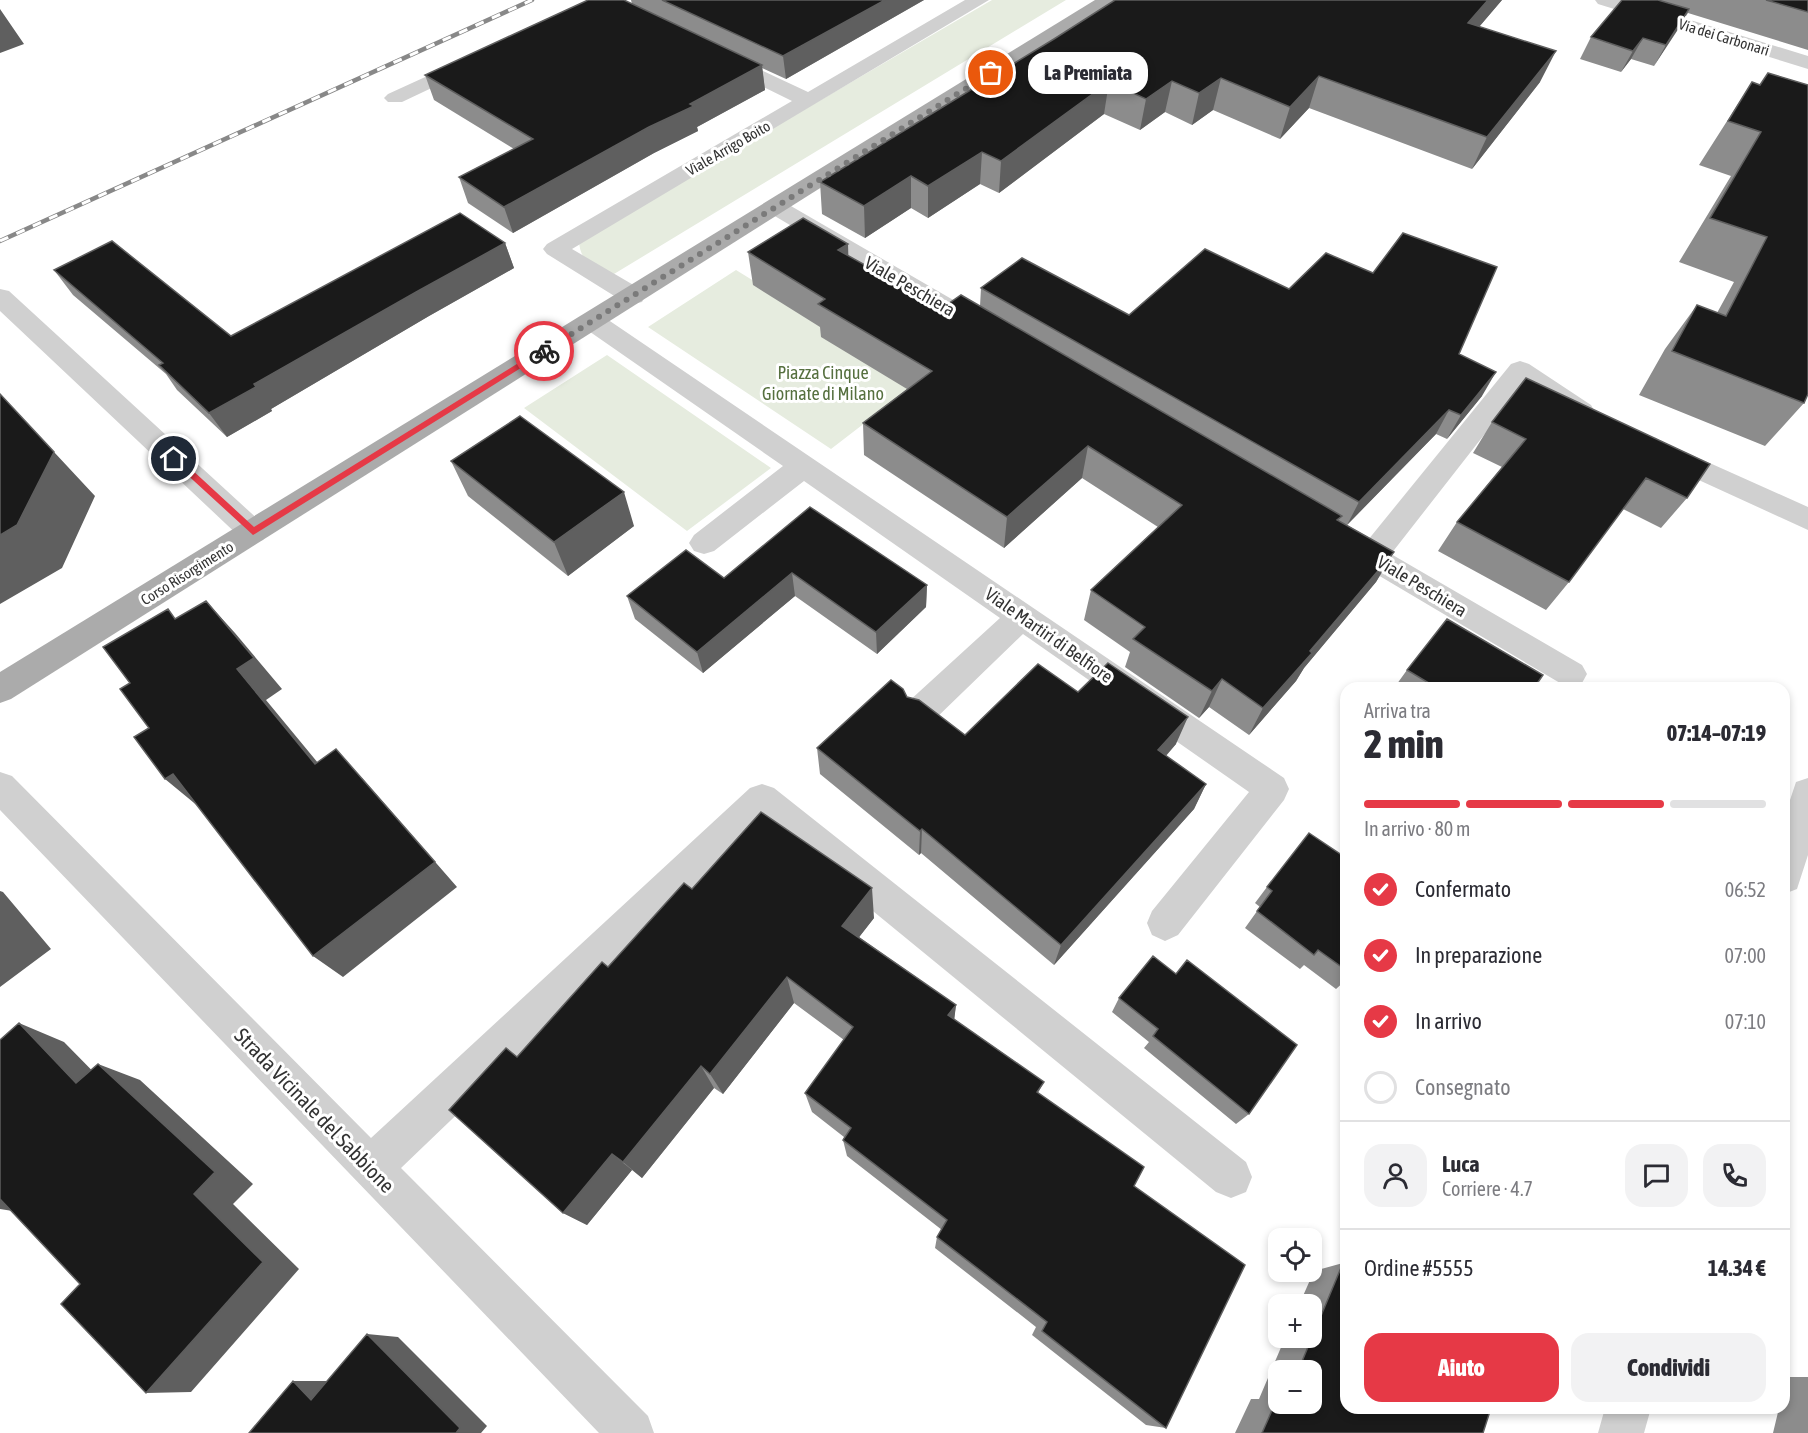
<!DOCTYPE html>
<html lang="it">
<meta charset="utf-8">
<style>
body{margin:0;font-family:"Asap Condensed",sans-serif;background:#f2f2f3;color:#2b2b33;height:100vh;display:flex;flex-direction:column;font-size:22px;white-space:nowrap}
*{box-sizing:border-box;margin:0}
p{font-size:20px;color:#7c7c81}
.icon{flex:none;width:33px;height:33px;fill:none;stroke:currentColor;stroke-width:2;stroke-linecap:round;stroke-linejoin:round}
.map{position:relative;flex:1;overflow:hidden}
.drawer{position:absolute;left:1340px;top:682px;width:450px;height:732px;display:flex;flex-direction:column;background:#fff;border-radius:18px;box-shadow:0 3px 9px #0003}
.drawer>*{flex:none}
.tools{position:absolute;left:1268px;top:1228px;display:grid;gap:12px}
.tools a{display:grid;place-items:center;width:54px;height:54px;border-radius:12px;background:#fff;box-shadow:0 3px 9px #0003;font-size:30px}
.pin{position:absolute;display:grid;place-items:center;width:51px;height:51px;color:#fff;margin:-26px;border:3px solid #fff;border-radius:50%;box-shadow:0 2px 6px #0007}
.courier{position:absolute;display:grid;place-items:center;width:60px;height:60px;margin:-30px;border:4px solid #e63946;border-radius:50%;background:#fff;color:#222;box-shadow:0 2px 8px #0007}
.bubble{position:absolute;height:42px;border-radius:18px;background:#fff;box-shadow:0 3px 9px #0003;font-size:20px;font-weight:800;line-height:42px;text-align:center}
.summary em{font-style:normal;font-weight:800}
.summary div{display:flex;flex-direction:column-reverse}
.summary{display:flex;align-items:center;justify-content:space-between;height:102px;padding:0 24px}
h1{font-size:39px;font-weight:800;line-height:45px}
.bar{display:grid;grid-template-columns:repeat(4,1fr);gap:9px 6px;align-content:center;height:72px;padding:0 24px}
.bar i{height:8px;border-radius:4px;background:#e1e1e2}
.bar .current{background:#e63946}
.bar p{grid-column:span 4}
.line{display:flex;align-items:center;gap:15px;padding:0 24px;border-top:2px solid #e1e1e2}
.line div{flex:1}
.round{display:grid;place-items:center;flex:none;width:63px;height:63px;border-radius:18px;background:#f2f2f3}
ol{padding:0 24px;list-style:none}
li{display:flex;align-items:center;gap:18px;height:66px}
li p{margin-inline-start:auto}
li .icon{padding:6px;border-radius:50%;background:#e63946;color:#fff;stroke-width:4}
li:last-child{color:#7c7c81}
li i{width:33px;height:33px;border:3px solid #e1e1e2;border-radius:50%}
.button{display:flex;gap:12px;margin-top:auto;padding:12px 24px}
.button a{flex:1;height:69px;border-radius:18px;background:#e63946;color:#fff;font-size:24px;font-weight:800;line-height:69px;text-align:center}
.button a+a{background:#f2f2f3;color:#2b2b33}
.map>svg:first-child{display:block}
</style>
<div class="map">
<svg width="1808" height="1433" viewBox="0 0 1808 1433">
<rect width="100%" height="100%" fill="#fff"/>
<path fill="#e6ecdf" d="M 992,0 L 1066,0 L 614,274 C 595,269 580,263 579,241 Z
M 736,270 L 918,382 L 831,449 L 648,327 Z
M 607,355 L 771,468 L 687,531 L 524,408 Z"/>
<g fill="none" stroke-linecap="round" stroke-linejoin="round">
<path fill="#d0d0d0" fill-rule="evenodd" d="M 965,0 L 989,0 L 572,249 L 642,290 L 645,296 L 642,302 L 633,304 L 624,302 L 547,254 L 543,249 L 547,244 L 792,101 L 717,64 L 714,60 L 717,56 L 731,56 L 808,92 Z
M 1595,0 L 1625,0 L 1808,56 L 1808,69 L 1598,4 Z
M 469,57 L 476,59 L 479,63 L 476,67 L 402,102 L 388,102 L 384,98 L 388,94 Z
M 776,200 L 784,202 L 993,323 L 997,329 L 993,335 L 984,337 L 975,335 L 768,212 L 764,207 L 768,202 Z
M 0,289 L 9,291 L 263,524 L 268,532 L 263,540 L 253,543 L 243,540 L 0,311 Z
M 592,313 L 601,315 L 1284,778 L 1289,789 L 1284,800 L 1178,935 L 1165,941 L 1152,935 L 1147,923 L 1152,911 L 1249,792 L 1023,634 L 932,722 L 920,726 L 908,722 L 904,712 L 908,702 L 1000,618 L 804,481 L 714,551 L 704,554 L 694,551 L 689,543 L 694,535 L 783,466 L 583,327 L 579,321 L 583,315 Z
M 1520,361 L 1529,364 L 1591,405 L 1595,412 L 1591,419 C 1567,425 1541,398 1523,385 L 1391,554 L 1582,665 L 1587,674 L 1582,683 L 1571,687 L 1560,683 L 1361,565 L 1337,550 L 1332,542 L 1337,534 L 1347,531 L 1368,540 L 1511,364 Z
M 1665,443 L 1808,507 L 1808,530 L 1655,460 L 1651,453 L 1655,446 Z
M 0,772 L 12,776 L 371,1138 L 750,788 L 762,784 L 774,788 L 1246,1162 L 1252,1177 L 1246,1192 L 1231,1198 L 1216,1192 L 763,821 L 401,1168 L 648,1416 L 654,1433 L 599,1433 L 0,810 Z
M 1808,778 L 1808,855 L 1797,889 L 1784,894 L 1784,818 L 1796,782 Z
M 1605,1408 L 1651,1408 L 1644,1433 L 1598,1433 Z"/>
<path fill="#ababab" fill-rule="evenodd" d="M 1095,0 L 1118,0 L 11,699 L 0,703 L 0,672 Z"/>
<g stroke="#888" stroke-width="4.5">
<path id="rail" d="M 0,241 L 532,0"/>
</g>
<use href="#rail" stroke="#fff" stroke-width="3" stroke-dasharray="9" stroke-linecap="butt"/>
</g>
<path fill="#8c8c8c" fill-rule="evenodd" d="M 631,0 L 924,0 L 786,79 L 762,68 L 765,90 L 697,127 L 698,131 L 654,153 L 513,233 L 468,203 L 459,177 L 514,149 L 434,100 L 425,75 L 632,4 Z
M 1115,0 L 1502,0 L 1479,27 L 1540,82 L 1472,169 L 1309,108 L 1280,139 L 1213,110 L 1192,125 L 1165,112 L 1140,130 L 1104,114 L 999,193 L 980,184 L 928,218 L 911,208 L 865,238 L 822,214 L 820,182 L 1054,39 Z
M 1622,0 L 1808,0 L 1808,50 L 1688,13 L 1686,16 L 1685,16 L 1654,66 L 1631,59 L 1621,72 L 1580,59 L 1591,37 Z
M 1752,82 L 1760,85 L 1804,403 L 1765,446 L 1639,395 L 1665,349 L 1697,305 L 1717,313 L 1734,282 L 1679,262 L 1731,176 L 1699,165 Z
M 505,243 L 514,268 L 429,316 L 271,409 L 272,411 L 227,437 L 177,390 L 166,374 L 73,295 L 54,270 L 231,336 Z
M 748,252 L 848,256 L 942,308 L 980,306 L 981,288 L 1129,315 L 1289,289 L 1459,354 L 1482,396 L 1447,439 L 1436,434 L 1347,525 L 1394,552 L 1376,582 L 1304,668 L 1296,681 L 1249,735 L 1209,707 L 1199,718 L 1125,667 L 1130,652 L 1084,620 L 1091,590 L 1158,527 L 1082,478 L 1004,548 L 864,455 L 863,423 L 907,389 L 821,337 L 820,327 L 753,285 Z
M 1526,378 L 1687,498 L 1661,528 L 1623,509 L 1569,582 L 1546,610 L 1438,551 L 1457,522 L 1502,467 L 1473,453 L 1492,422 Z
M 451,461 L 634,526 L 568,576 L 468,496 Z
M 810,507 L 927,585 L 926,607 L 877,654 L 795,596 L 703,673 L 635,619 L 627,596 L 724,578 Z
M 1407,670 L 1534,688 L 1394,688 Z
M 1078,692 L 1176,744 L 1166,756 L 1206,784 L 1194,809 L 1054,965 L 921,853 L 919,855 L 820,774 L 817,748 L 907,697 L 965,735 Z
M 1346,858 L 1346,980 L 1336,989 L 1304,965 L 1300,969 L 1245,928 L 1260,907 L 1255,903 L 1267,887 Z
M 692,889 L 874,918 L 859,937 L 956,1005 L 954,1019 L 1044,1082 L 1038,1093 L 1134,1186 L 1166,1428 L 1146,1425 L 1032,1335 L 1036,1327 L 935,1248 L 937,1237 L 942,1230 L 847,1156 L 843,1140 L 844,1137 L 812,1112 L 805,1093 L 844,1040 L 794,1003 L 723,1094 L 714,1088 L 642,1178 L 632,1170 L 587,1225 L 563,1213 L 517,1057 L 608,967 Z
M 1153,956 L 1249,1114 L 1236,1124 L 1144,1048 L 1149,1042 L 1112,1012 L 1119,998 Z
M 1343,1263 L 1483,1433 L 1235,1433 L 1251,1399 L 1259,1399 L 1285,1338 L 1311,1338 L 1311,1305 L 1299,1305 L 1314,1271 ZM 1278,1371 L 1311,1371 L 1311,1404 L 1278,1404 Z
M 1785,1377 L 1808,1377 L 1808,1433 L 1773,1433 L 1779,1408 L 1784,1408 L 1784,1386 Z"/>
<path fill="#5f5f5f" d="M 885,0 L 924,0 L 786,79 L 783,56 Z
M 1488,0 L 1502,0 L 1455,55 L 1468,23 Z
M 0,9 L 24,44 L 0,53 Z
M 1689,9 L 1677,31 L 1654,66 L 1666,45 Z
M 1643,38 L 1631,59 L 1621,72 L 1633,51 Z
M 1556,51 L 1540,82 L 1472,169 L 1487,137 Z
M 762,65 L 765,90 L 697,127 L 698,131 L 654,153 L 513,233 L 504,207 L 690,104 Z
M 1319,76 L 1309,108 L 1280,139 L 1290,107 Z
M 1221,78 L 1213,110 L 1192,125 L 1199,93 Z
M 1172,81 L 1165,112 L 1140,130 L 1146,99 Z
M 1109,82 L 1104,114 L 999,193 L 1001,161 Z
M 982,152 L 980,184 L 928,218 L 928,186 Z
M 911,176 L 911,208 L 865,238 L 864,206 Z
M 505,243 L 514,268 L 429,316 L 271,409 L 272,411 L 227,437 L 209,413 L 254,384 L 418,291 Z
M 848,244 L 849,277 L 838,250 Z
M 1496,372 L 1482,396 L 1447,439 L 1461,415 Z
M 1449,410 L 1436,434 L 1347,525 L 1359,502 Z
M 1088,446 L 1082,478 L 1004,548 L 1007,517 Z
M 54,452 L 95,496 L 62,568 L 0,604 L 0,535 Z
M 624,492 L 634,526 L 568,576 L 554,542 Z
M 1394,552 L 1376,582 L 1304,668 L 1296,681 L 1249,735 L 1263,708 Z
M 792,573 L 795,596 L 703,673 L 697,652 Z
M 927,585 L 926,607 L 877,654 L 876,632 Z
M 206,601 L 235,633 L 282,689 L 266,700 L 342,792 L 315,764 L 237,669 Z
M 1222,679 L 1209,707 L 1199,718 L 1212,691 Z
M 1188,717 L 1176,744 L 1148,776 L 1158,750 Z
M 173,774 L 199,807 L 165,779 Z
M 362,778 L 457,887 L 343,977 L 313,956 Z
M 1206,784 L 1194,809 L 1054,965 L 1061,945 Z
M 922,829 L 921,853 L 919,855 L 920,831 Z
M 872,888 L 874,918 L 846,954 L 842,926 Z
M 0,891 L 3,892 L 51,949 L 0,987 Z
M 787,977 L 794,1003 L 723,1094 L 710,1074 Z
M 956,1005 L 953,1030 L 948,1015 Z
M 19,1023 L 64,1042 L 120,1099 L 76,1083 Z
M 98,1064 L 140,1080 L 253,1184 L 233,1204 L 299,1269 L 191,1392 L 146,1393 L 194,1194 Z
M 701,1066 L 714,1088 L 642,1178 L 623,1162 Z
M 612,1154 L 632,1170 L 587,1225 L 563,1213 Z
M 0,1187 L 19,1212 L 0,1209 Z
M 367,1334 L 398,1337 L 487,1426 L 481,1433 L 456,1433 Z
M 293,1381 L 330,1381 L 311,1400 Z"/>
<path fill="#1a1a1a" stroke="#5f5f5f" stroke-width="1.5" d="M 588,0 L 624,0 L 762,65 L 690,104 L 694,106 L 649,127 L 504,207 L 459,177 L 533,139 L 425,75 Z
M 662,0 L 885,0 L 783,56 Z
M 1115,0 L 1488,0 L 1468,23 L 1556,51 L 1487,137 L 1319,76 L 1290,107 L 1221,78 L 1199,93 L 1172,81 L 1146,99 L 1109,82 L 1001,161 L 982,152 L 928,186 L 911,176 L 864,206 L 820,182 L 1054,39 Z
M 1622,0 L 1658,0 L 1689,9 L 1666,45 L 1643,38 L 1633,51 L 1591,37 Z
M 1766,0 L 1808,0 L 1808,12 Z
M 1768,73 L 1808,85 L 1808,394 L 1804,403 L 1672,351 L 1697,305 L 1726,316 L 1767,237 L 1710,218 L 1761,132 L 1728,121 L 1752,82 L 1760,85 Z
M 460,213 L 505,243 L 418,291 L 254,384 L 256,387 L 209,413 L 159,365 L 163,363 L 54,270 L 112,241 L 231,336 Z
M 803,218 L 848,244 L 838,250 L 942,308 L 961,295 L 1342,516 L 1337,520 L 1394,552 L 1310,651 L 1312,653 L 1263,708 L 1222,679 L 1212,691 L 1133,639 L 1145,627 L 1091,590 L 1182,505 L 1088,446 L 1007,517 L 863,423 L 932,371 L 818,304 L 825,299 L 748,252 Z
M 1403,233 L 1497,267 L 1459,354 L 1496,372 L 1461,415 L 1449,410 L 1359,502 L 981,288 L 1022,258 L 1129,315 L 1205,249 L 1289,289 L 1326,253 L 1373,273 Z
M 1526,378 L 1710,464 L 1687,498 L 1646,478 L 1569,582 L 1457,522 L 1526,439 L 1492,422 Z
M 0,394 L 54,452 L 17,525 L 0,535 Z
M 520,416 L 624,492 L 554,542 L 451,461 Z
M 810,507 L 927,585 L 876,632 L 792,573 L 697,652 L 627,596 L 686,550 L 724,578 Z
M 206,601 L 254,658 L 237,669 L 315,764 L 336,749 L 435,862 L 313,956 L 173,774 L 165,779 L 134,737 L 149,728 L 120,689 L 130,683 L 103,647 L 168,609 L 175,619 Z
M 1447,619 L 1543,675 L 1534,688 L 1437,688 L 1407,670 Z
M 1108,663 L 1188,717 L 1158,750 L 1206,784 L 1061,945 L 922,829 L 920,831 L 817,748 L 891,680 L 903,689 L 907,697 L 919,700 L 965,735 L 1038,664 L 1078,692 Z
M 761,812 L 872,888 L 842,926 L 956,1005 L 948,1015 L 1044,1082 L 1037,1092 L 1144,1167 L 1134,1186 L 1245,1265 L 1166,1428 L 1042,1331 L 1047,1322 L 937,1237 L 947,1220 L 843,1140 L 851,1128 L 805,1093 L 853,1027 L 787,977 L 710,1074 L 701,1066 L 623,1162 L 612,1154 L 563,1213 L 449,1110 L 506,1048 L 517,1057 L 602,962 L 608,967 L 684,883 L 692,889 Z
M 1309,833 L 1346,858 L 1346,970 L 1318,950 L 1314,955 L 1257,911 L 1272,891 L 1267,887 Z
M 1153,956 L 1176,974 L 1187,960 L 1297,1045 L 1249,1114 L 1153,1036 L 1158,1029 L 1119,998 Z
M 19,1023 L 76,1083 L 98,1064 L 215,1172 L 194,1194 L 263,1262 L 146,1393 L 61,1304 L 80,1284 L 0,1199 L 0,1040 Z
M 1343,1263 L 1346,1265 L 1346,1408 L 1491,1408 L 1483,1433 L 1262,1433 L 1277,1399 L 1278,1400 L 1278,1404 L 1311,1404 L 1311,1371 L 1298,1371 Z
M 367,1334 L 460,1428 L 456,1433 L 249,1433 L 293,1381 L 311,1400 Z"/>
<path fill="#e63946" d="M 541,349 L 548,351 L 253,535 L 170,459 L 177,456 L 254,527 Z"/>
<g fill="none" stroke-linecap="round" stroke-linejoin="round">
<path stroke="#7a7a7a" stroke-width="6" stroke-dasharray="0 10.8" d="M 544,351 L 991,73"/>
</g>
<g text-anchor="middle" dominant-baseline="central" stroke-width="6" stroke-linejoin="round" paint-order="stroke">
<g font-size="15" fill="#333" stroke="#fff">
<text transform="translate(1724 37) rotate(17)">Via dei Carbonari</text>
<text transform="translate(728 148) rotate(-30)">Viale Arrigo Boito</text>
<text transform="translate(187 573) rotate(-32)">Corso Risorgimento</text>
</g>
<g font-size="18" fill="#333" stroke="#fff">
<text transform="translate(910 286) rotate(30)">Viale Peschiera</text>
<text transform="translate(1422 586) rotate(31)">Viale Peschiera</text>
<text transform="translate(1049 635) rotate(35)">Viale Martiri di Belfiore</text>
</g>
<g font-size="18" fill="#56703f" stroke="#fff">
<text x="823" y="372">Piazza Cinque<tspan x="823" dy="21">Giornate di Milano</tspan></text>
</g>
<g font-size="21" fill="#333" stroke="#fff">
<text transform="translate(315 1110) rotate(46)">Strada Vicinale del Sabbione</text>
</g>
</g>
</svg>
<div class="tools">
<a><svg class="icon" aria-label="locate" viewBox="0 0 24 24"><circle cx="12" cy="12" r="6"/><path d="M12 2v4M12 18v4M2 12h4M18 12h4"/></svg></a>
<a>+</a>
<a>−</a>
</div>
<div class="pin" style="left:991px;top:73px;background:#ea580c"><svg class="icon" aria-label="bag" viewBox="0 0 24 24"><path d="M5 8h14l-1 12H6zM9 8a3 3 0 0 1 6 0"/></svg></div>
<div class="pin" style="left:174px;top:459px;background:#1f2937"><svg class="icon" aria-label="home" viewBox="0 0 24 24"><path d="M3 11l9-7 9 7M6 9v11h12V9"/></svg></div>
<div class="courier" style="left:544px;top:351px"><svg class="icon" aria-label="bike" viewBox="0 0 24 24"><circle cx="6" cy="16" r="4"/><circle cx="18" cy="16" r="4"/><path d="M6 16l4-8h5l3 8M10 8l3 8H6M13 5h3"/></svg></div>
<div class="bubble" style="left:1028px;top:52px;width:120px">La Premiata</div>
<section class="drawer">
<div class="summary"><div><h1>2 min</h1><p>Arriva tra</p></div><em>07:14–07:19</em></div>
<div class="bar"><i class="current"></i><i class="current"></i><i class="current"></i><i></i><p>In arrivo · 80 m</p></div>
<ol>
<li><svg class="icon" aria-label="check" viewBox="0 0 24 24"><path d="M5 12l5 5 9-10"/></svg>Confermato<p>06:52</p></li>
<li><svg class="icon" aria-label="check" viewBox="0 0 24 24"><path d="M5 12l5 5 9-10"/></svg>In preparazione<p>07:00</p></li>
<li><svg class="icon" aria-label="check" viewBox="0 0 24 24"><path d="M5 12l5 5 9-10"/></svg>In arrivo<p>07:10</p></li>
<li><i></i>Consegnato</li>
</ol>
<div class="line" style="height:108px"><a class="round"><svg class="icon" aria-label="person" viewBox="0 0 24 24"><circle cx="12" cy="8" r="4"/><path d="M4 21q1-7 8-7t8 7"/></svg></a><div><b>Luca</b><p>Corriere · 4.7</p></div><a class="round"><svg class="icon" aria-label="chat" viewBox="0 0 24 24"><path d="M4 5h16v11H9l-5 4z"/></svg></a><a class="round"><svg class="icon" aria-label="phone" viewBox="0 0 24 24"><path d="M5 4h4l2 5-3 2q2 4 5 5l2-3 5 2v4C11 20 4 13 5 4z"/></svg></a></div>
<div class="line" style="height:78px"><div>Ordine #5555</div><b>14.34 €</b></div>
<div class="button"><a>Aiuto</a><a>Condividi</a></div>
</section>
</div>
